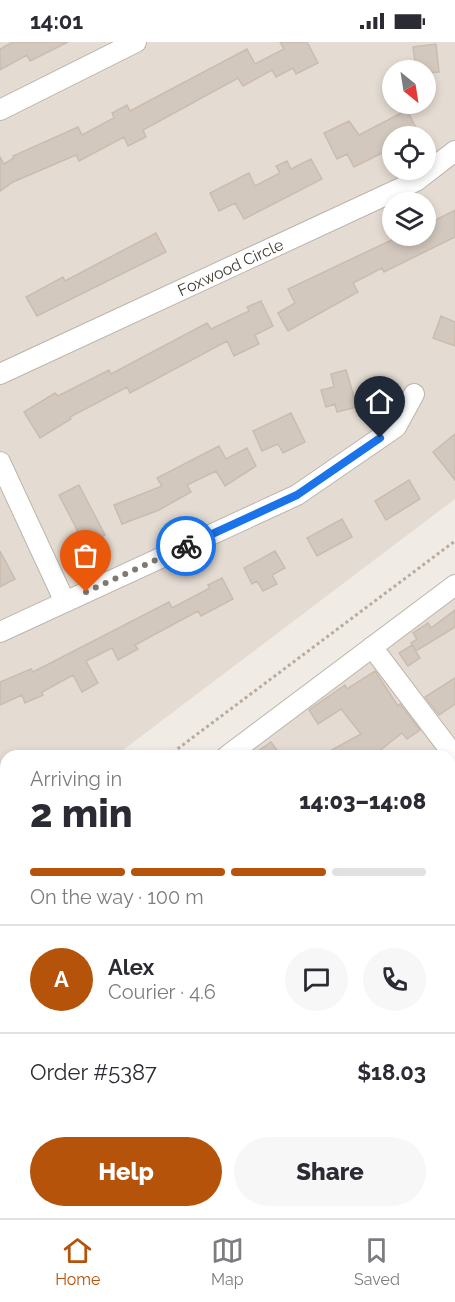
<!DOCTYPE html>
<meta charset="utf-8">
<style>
body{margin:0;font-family:Raleway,sans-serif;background:#f7f7f7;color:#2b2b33;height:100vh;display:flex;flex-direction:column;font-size:22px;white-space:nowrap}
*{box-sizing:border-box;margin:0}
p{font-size:20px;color:#7c7c81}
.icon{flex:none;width:33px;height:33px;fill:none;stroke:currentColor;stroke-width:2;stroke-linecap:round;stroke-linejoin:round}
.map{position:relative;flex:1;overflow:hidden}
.side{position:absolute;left:0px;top:708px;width:456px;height:468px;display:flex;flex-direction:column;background:#fff;border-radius:18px 18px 0 0;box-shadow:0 3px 9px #0003}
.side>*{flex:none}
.needle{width:39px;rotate:150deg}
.buttons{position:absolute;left:382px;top:18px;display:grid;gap:12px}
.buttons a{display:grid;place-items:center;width:54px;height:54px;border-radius:50%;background:#fff;box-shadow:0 3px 9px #0003;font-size:30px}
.pin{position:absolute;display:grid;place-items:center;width:51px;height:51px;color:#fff;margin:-62px -26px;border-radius:50% 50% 50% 0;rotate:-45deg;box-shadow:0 0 6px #0007}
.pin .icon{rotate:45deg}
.courier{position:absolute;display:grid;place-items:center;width:60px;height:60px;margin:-30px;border:4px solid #1a73e8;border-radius:50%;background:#fff;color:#222;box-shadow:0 2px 8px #0007}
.head em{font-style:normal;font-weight:800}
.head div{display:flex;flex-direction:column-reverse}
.head{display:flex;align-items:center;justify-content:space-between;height:102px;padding:0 30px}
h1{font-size:39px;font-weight:800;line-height:45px}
.bar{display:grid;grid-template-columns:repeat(4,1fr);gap:9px 6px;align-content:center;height:72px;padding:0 30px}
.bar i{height:8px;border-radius:4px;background:#e1e1e2}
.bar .on{background:#b45309}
.bar p{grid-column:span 4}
.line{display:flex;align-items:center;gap:15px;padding:0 30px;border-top:2px solid #e1e1e2}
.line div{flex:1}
.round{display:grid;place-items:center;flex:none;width:63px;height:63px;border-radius:32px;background:#f7f7f7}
.button{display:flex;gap:12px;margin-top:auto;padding:12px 30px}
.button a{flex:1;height:69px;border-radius:36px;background:#b45309;color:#fff;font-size:24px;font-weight:800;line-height:69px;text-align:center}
.button a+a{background:#f7f7f7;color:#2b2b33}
.status{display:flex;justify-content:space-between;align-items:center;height:42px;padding:0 30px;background:#fff;direction:ltr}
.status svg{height:16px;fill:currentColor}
.dock{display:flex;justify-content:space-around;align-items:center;height:84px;border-top:2px solid #e1e1e2;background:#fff;font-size:16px;color:#7c7c81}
.dock a{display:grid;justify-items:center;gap:3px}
.dock .on{color:#b45309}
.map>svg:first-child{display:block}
</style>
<div class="status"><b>14:01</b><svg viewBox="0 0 49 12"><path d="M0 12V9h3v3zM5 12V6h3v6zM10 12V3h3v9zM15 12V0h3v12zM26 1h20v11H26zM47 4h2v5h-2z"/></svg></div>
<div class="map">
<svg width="455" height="1176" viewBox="0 0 455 1176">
<rect width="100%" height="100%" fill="#f0ebe4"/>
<path fill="#e4dcd3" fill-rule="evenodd" d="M 0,0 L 455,0 L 455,457 L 115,714 L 6,714 L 6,797 L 0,801 ZM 393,28 L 426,28 L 426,62 L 393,62 ZM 393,94 L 426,94 L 426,128 L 393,128 ZM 393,160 L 426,160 L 426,194 L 393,194 Z
M 455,539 L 455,1176 L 0,1176 L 0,880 L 6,875 L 6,1170 L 450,1170 L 450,714 L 222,714 Z"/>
<path fill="#d3c8be" stroke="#cabcaf" stroke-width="1.5" d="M 13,0 L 68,0 L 30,19 L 27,13 L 0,28 L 0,7 Z
M 280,0 L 307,0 L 318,21 L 296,32 L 293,26 L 276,35 L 272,28 L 243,44 L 238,36 L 143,88 L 146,95 L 128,104 L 124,95 L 79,119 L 76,113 L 13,140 L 0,149 L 0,115 L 4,122 L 14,116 L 13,114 L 78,85 L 82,93 L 114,76 L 112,71 L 127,63 L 130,69 L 247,7 L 255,22 L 284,7 Z
M 436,2 L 439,30 L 426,31 L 426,28 L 416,28 L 413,5 Z
M 407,68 L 416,86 L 400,94 L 393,94 L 393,127 L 384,110 L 354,125 L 347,112 L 337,117 L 324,91 L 349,79 L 359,93 Z
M 311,117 L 322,137 L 244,177 L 235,161 L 219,169 L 210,151 L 249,131 L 255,144 L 280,131 L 276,124 L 287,119 L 291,127 Z
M 455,168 L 455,195 L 384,230 L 382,226 L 353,241 L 358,250 L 288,289 L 278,271 L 295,261 L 288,247 L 400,194 L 426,194 L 426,183 Z
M 156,191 L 166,210 L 37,274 L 26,255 L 63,235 L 65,239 Z
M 261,259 L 273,284 L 255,293 L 259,302 L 234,314 L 227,299 L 130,351 L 127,345 L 70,375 L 71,377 L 40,396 L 24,370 L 55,351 L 58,354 L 109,328 L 111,332 L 207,281 L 211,287 L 249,269 L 247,265 Z
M 441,274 L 455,280 L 455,304 L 433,296 Z
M 346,328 L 357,365 L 337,370 L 335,362 L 326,365 L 321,348 L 334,345 L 331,332 Z
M 291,371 L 305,400 L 283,411 L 278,402 L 262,409 L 253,389 Z
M 455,392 L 455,438 L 433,410 Z
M 219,404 L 226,417 L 247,406 L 256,424 L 225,444 L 216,429 L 187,443 L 191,450 L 159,468 L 122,482 L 114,463 L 162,444 L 157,436 Z
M 409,438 L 420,457 L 386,478 L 375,459 Z
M 79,443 L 105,493 L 85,503 L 59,453 Z
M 342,477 L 352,495 L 317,514 L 307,496 Z
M 0,509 L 15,537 L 0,545 Z
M 275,509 L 285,526 L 272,533 L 277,542 L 263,549 L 257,539 L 252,542 L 244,526 Z
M 222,536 L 233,557 L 201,574 L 198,569 L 135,603 L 138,607 L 118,618 L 112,606 L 86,619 L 98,641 L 82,650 L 73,633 L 42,650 L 43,653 L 25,661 L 22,653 L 0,663 L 0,640 L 31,627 L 33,630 L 169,560 L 172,566 L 210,546 L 208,543 Z
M 455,568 L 455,585 L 416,609 L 411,601 L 417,597 L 413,591 L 428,581 L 431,586 Z
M 412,603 L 420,616 L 408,624 L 399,611 Z
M 375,629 L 398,664 L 400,662 L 420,688 L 407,697 L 402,691 L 373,714 L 321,714 L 361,692 L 341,667 L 318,682 L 309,668 L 345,643 L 347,647 Z
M 455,636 L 455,662 L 439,673 L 425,655 Z
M 271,700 L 281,714 L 251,714 Z"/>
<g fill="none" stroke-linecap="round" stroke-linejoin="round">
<g stroke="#bdb4ab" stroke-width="22">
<g id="minor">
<path d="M 0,68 L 136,0"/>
<path id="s1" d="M 0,332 L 416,139 L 455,109"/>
<path d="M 0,420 L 65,560"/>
<path d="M 0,590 L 297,453 L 396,385 L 414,352"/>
<path d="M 372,605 L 453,712"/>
<path d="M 227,714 L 455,543"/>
<path d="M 450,853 L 455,850"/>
<path d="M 0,887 L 6,881"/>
<path d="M 0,966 L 6,976"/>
<path d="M 450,985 L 455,982"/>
<path d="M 450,1115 L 455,1112"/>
<path d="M 118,1170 L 122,1176"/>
<path d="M 237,1170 L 241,1176"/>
<path d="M 319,1176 L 332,1170"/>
</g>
</g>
<path stroke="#bbab9b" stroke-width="3" stroke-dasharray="3 3" stroke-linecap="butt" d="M 168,714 L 455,499
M 0,840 L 6,836"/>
<use href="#minor" stroke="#fff" stroke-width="20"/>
</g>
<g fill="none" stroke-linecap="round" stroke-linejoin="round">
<path stroke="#7f7972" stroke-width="6" stroke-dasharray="0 10.8" d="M 86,550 L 186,504"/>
<path stroke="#1a73e8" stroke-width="8" d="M 186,504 L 297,453 L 380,396"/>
</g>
<g text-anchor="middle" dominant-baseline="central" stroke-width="6" stroke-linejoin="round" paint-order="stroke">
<g font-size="16" fill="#423b35" stroke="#fff">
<text stroke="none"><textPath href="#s1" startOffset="254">Foxwood Circle</textPath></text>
</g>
</g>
</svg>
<div class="buttons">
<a><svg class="needle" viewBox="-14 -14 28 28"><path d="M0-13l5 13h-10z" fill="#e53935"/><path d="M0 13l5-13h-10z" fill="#7c7c81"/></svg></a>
<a><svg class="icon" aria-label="locate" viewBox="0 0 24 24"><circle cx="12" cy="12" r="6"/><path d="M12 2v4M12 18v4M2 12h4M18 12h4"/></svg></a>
<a><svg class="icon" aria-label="layers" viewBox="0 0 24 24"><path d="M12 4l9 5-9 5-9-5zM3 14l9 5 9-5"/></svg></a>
</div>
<div class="pin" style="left:86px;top:550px;background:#ea580c"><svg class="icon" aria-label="bag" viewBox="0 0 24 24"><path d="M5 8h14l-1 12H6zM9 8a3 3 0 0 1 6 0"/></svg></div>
<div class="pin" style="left:380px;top:396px;background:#1f2937"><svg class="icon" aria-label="home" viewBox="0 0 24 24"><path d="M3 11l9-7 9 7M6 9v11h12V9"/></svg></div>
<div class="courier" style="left:186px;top:504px"><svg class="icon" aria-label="bike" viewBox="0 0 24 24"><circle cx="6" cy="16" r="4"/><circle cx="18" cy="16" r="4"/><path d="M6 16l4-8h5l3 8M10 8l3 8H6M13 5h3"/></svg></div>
<section class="side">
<div class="head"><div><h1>2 min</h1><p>Arriving in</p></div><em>14:03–14:08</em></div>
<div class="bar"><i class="on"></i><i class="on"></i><i class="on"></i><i></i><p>On the way · 100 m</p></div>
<div class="line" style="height:108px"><b class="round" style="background:#b45309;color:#fff">A</b><div><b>Alex</b><p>Courier · 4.6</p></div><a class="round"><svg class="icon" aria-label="chat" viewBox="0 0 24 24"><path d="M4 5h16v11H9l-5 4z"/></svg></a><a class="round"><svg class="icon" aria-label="phone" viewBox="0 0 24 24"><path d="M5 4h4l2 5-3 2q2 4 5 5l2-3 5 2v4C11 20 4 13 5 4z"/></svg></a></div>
<div class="line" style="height:78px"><div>Order #5387</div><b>$18.03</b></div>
<div class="button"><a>Help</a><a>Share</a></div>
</section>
</div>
<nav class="dock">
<a class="on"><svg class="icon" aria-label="home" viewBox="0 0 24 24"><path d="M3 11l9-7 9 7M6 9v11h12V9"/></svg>Home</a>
<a><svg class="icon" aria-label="map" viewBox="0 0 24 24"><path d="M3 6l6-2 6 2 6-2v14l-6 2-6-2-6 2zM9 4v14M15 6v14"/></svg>Map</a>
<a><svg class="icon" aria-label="saved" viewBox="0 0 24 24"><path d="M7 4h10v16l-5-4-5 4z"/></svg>Saved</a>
</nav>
